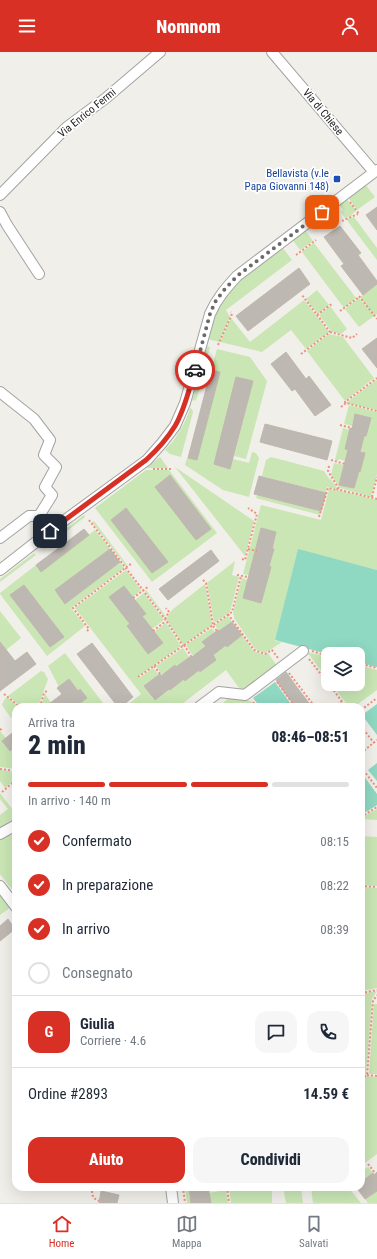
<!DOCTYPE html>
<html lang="it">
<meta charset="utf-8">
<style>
body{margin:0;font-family:"Roboto Condensed",sans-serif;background:#f6f6f7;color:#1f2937;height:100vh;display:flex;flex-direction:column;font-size:15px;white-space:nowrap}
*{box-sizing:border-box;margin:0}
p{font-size:13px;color:#747a83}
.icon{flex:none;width:22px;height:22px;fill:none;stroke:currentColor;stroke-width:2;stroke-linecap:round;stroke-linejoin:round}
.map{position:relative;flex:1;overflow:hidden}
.drawer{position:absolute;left:12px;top:651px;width:353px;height:488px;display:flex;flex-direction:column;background:#fff;border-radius:12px;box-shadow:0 4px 16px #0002}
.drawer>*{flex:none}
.fabs{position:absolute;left:321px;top:595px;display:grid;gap:8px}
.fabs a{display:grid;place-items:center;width:44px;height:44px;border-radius:8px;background:#fff;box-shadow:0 4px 16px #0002;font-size:20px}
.pin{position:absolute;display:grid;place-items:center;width:34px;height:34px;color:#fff;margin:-17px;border-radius:8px;box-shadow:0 2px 6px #0006}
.courier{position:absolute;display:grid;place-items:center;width:40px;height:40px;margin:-20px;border:3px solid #d93025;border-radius:50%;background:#fff;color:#222;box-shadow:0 1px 5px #0007}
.summary em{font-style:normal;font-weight:800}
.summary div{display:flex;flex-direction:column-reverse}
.summary{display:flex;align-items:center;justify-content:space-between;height:68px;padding:0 16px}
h1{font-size:26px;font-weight:800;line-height:30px}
.bar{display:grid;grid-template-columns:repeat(4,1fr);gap:6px 4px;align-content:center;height:48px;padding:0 16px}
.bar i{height:5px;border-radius:3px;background:#e0e1e3}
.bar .current{background:#d93025}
.bar p{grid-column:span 4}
.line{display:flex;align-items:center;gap:10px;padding:0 16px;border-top:1px solid #e0e1e3}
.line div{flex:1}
.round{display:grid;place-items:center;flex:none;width:42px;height:42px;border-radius:12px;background:#f6f6f7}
ol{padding:0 16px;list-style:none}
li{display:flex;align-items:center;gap:12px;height:44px}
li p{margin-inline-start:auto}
li .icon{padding:4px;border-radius:50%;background:#d93025;color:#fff;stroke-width:4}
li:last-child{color:#747a83}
li i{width:22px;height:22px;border:2px solid #e0e1e3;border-radius:50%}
.action{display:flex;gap:8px;margin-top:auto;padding:8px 16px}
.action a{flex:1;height:46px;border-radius:12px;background:#d93025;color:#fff;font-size:16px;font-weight:800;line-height:46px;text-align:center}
.action a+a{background:#f6f6f7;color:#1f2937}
header{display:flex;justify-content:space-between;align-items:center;height:52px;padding:0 16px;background:#d93025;color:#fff;font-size:18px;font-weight:800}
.menu{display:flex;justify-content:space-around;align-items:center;height:56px;border-top:1px solid #e0e1e3;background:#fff;font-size:11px;color:#747a83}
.menu a{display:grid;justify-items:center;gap:2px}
.menu .current{color:#d93025}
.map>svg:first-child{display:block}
</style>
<header><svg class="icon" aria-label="menu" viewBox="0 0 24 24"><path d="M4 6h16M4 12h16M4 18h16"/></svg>Nomnom<svg class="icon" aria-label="person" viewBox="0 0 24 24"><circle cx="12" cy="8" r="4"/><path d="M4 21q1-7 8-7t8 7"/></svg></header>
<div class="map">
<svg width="377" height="1151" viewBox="0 0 377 1151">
<rect width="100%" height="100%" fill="#f1efe9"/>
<path fill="#c9e6b4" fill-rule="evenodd" d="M 365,132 L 375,145 L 357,158 L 348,145 Z
M 346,146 L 356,159 L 352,162 L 353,163 L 345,166 L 341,160 L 343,158 L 339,152 Z
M 354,165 L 377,196 L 377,208 L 346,167 Z
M 305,178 L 313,189 L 300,198 L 292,187 Z
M 314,191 L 356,246 L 344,256 L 302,200 Z
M 282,195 L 292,208 L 226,258 L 230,265 L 219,290 L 208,287 C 212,272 216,259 224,246 C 238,225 262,210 282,195 Z
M 377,232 L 377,262 L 374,264 L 360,245 Z
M 317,238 L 329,253 L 318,262 L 306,247 Z
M 359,246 L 374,264 L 359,275 L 345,257 Z
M 304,248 L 329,280 L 306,297 L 291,278 L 262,300 L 220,290 L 231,266 L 250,290 Z
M 330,254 L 347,277 L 341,282 L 332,280 L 319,263 Z
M 329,282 L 343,285 L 374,326 L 345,349 L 307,299 Z
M 206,294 L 210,295 L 197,346 L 194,349 L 192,348 Z
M 217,297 L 250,305 L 267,329 L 246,407 L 234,404 L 253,329 L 237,325 L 214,412 L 230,417 L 233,407 L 249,411 L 252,400 L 256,401 L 259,406 L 249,445 L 223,438 L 185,413 L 187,406 L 197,408 L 211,318 Z
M 376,328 L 377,329 L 377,358 L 346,351 Z
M 349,353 L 377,360 L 377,422 L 371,445 L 340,436 L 331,423 L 334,411 L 344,413 L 339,432 L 354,436 L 359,419 L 360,420 L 365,402 L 360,400 L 364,384 L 366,384 L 370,366 L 356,362 L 352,374 L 344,372 Z
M 190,356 L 192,357 L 193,360 L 181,405 L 170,402 L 165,398 C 176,387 186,371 190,356 Z
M 343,376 L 350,378 L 345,397 L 350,399 L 347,410 L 339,407 L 338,409 L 335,408 Z
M 160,405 L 168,416 L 148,416 L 147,415 Z
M 271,405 L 324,419 L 330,428 L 330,426 L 337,436 L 335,437 L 327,435 L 326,441 L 262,424 L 266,408 Z
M 175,415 L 254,469 L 245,504 Z
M 146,418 L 169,418 L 217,481 L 152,530 L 95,456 ZM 170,423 L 210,477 L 196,488 L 155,435 ZM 126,456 L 167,510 L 153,521 L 112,468 Z
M 329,437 L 336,439 L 337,438 L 377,448 L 377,518 L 298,498 L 275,589 L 282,590 L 265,601 L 255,597 L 234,566 L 233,560 L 242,526 L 248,528 L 243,546 L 261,551 L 271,515 L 269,514 L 274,498 L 272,497 L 276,480 L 261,476 L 249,523 L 243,522 L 261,453 L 321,468 Z
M 257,443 L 321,459 L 320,463 L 256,446 Z
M 84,463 L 85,465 L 44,497 L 42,495 Z
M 94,469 L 127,513 L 126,514 L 92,470 Z
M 95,478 L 110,497 L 55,539 L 66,552 L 120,510 L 124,516 L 71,556 L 85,574 L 47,604 L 0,542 L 0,541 L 36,513 L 41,520 ZM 24,533 L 64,585 L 50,595 L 11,543 Z
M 34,501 L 36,503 L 0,530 L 0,527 Z
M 235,509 L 232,523 L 239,525 L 230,560 L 214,571 L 207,531 Z
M 126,518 L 141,538 L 133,545 L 124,534 L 109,545 L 130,572 L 127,575 L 148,602 L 163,591 L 154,580 L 166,571 L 181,594 L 137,625 L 139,626 L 153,616 L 159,623 L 144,634 L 154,648 L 169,637 L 170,638 L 184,627 L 186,629 L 199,618 L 201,620 L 216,608 L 213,603 L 226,593 L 227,595 L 242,583 L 253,599 L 265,603 L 268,601 L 277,614 L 242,640 L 226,618 L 178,655 L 125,655 L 141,642 L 75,556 Z
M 205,532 L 212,573 L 183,593 L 166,567 L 172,558 Z
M 146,538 L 165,563 L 165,565 L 145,539 Z
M 144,541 L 164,568 L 152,577 L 142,564 L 145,562 L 135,548 Z
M 0,559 L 21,586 L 6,598 L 0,590 Z
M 228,564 L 232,570 L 219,579 L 215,573 Z
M 212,576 L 215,580 L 203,590 L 206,594 L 193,604 L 186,593 Z
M 183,596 L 189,605 L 176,615 L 175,613 L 162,623 L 156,614 Z
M 307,600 L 328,605 L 328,628 Z
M 65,601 L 106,655 L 76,655 L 72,650 L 73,649 L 77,654 L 87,646 L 80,637 L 78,639 L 69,627 L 59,635 L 48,614 Z
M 358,613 L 377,618 L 377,638 L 354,655 L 349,655 L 331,632 L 358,632 Z
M 41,619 L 44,620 L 48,627 L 38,655 L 22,655 L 8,644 Z
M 45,642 L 54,655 L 41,655 Z
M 7,645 L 19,655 L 16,655 L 16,662 L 11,666 L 2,653 L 4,648 Z
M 229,646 L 251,649 L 255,655 L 218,655 Z
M 0,679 L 6,686 L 2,689 L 9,698 L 12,697 L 16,703 L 16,717 L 0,715 Z
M 0,718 L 16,720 L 16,727 L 5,736 L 0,729 Z
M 0,741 L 16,762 L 16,767 L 0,776 L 0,763 L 8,757 L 0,747 Z
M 377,757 L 377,768 L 361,767 L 361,766 Z
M 16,777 L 16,843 L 0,822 L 0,786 Z
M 361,784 L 377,785 L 377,834 L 361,833 Z
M 361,835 L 377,836 L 377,936 L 361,939 Z
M 0,840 L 11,855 L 0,863 Z
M 377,939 L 372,947 L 366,1022 L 361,1026 L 361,942 Z
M 374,952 L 377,952 L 377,1022 L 369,1022 Z
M 366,1024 L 377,1025 L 377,1102 L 361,1114 L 361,1029 Z
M 368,1115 L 373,1121 L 361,1130 L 361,1120 Z
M 185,1135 L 189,1135 L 191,1151 L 187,1151 Z
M 229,1135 L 272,1135 L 272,1151 L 231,1151 Z
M 283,1135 L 301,1135 L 303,1151 L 286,1151 Z
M 311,1135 L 348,1135 L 361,1151 L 313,1151 Z
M 226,1138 L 228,1151 L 211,1151 L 209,1141 Z
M 377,1139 L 377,1151 L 368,1151 L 365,1147 Z"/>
<path fill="#8fd8c2" d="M 298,497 L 377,518 L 377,615 L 358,610 L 358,602 L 328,602 L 275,588 Z
M 275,630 L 293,655 L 260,655 L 253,646 Z
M 377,652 L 377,683 L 362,663 Z
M 377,711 L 377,729 L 368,718 Z
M 361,720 L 377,742 L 377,753 L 361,763 Z"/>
<path fill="#beb8b2" stroke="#c1b7ad" d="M 377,155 L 377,178 L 366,163 Z
M 340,174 L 361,201 L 358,203 L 377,229 L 377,232 L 363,243 L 341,214 L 344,212 L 324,185 Z
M 299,216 L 310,232 L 248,279 L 236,264 Z
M 377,286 L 377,316 L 362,297 Z
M 286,300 L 306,327 L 309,324 L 331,353 L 315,364 L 295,337 L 292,339 L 271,312 Z
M 211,318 L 220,320 L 197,408 L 188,406 Z
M 236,325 L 253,329 L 230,417 L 214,412 Z
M 355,362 L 371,366 L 366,384 L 364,384 L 360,400 L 365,401 L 360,420 L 359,419 L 354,436 L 339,433 L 348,398 L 345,397 L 350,376 L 352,377 Z
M 265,372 L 332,389 L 327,408 L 260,390 Z
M 170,423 L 211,477 L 196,488 L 155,435 Z
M 259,424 L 326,441 L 321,459 L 254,442 Z
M 126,456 L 168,510 L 152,521 L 111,468 Z
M 261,476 L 276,480 L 272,497 L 274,497 L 269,514 L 271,515 L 261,551 L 243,546 Z
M 84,477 L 89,483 L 41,520 L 36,513 Z
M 110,497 L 120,510 L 65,552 L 55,538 Z
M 211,498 L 219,509 L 168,548 L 159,537 Z
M 24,533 L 64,585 L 50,595 L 10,543 Z
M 124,534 L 146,562 L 142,564 L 163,591 L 148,602 L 127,574 L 130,572 L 109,545 Z
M 232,570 L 242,583 L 227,595 L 226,593 L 213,603 L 216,608 L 200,620 L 199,618 L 185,629 L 184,627 L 170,638 L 169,637 L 155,648 L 144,634 L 160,622 L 161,624 L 175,613 L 176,615 L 191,604 L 192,605 L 206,594 L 202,590 L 218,578 L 219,579 Z
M 0,590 L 15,609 L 27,600 L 36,612 L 0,639 Z
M 92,591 L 133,645 L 121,655 L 118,655 L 77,602 Z
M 286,620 L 296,634 L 312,655 L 296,655 L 285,641 L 276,628 Z
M 69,627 L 78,639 L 80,637 L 87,646 L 75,655 L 45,655 L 62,642 L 57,636 Z
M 16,678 L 16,694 L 10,699 L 2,689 Z
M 8,867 L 15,877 L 0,889 L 0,874 Z
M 377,1120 L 377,1139 L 365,1147 L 356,1135 L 361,1135 L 361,1130 L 373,1121 L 374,1123 Z
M 189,1135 L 208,1135 L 211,1151 L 191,1151 Z
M 101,1139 L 119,1143 L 117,1151 L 99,1151 Z"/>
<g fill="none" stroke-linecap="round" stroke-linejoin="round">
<g stroke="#a3a3a3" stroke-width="12">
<path id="minor" d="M 272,0 L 374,120
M 0,143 L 67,75 L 106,46 L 160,0
M 0,160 L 7,173 L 39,222
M 0,340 L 34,367 L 50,388 L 44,403 L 56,415 L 45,435 L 52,443 L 39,464 L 50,479
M 0,486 L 29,464 L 39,464
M 0,518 L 50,479 L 147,408 L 162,391 L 175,374 L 185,351 L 210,262 C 217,246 226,236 237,224 L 377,118
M 199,655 L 219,640 L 245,643 L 303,599
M 0,782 L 16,773
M 0,834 L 16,855
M 171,1135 L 173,1151"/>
</g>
<path stroke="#ee917d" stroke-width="2" stroke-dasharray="2 2" stroke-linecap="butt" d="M 350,150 L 359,162
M 342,169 L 346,167 L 358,162
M 296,203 L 316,188
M 359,244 L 377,267
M 340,259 L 359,245
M 317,263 L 333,251
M 330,280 L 352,286 L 357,282
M 218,293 L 232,262 L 231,260
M 301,302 L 330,280 L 302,243
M 346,351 L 345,350 L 377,326
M 341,355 L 346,351 L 377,359
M 340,373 L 352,376
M 331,408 L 345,412
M 329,414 L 328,419 L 339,437
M 153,417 L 173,417
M 372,445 L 377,425
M 319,465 L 328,436 L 336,438 L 336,437 L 377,447
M 89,468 L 165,567 L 183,594
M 248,497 L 257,499
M 242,507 L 245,508 L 257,462 L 248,456
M 237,523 L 248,525
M 203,528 L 206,531 L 213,573
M 133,546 L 149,534
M 228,562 L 254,598 L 265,602 L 272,598 L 278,606
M 165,567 L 169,560 L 166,556
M 213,574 L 217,579
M 87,579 L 89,577 L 73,556 L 132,511
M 153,579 L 166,569
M 184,593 L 191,604
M 312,599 L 328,604
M 309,607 L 328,631
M 358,611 L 377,616
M 154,614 L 160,622
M 289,621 L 315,655
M 138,625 L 232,560 L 241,524
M 277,630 L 295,655
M 329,632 L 346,655
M 4,642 L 20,655
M 253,650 L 257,655
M 40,655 L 44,641 L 48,638
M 334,655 L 342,649
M 361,658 L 377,646
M 361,674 L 374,691
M 0,678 L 3,676
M 361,701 L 377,688
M 361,715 L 377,736
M 0,717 L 16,719
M 2,740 L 16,728
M 361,765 L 377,755
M 361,834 L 377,835
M 361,941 L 377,938
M 367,1023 L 377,1024
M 361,1027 L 367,1023 L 373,949 L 377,943
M 368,1112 L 375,1121
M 93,1135 C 91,1142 92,1146 99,1149
M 183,1135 L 185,1151
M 227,1135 L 229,1151
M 209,1138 L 227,1135"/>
<use href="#minor" stroke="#fff" stroke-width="10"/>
</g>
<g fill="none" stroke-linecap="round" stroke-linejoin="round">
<path stroke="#6a6a68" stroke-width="4" stroke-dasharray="0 7.2" d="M 195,318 L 210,262 L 215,250 L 224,238 L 237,224 L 322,160"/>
<path stroke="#d93025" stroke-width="5" d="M 50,479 L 146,408 C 157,398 167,387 175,374 C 185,357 189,337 195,318"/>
</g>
<rect fill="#1a4fb4" stroke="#fff" stroke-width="1.5" x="333" y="123" width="8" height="8" rx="2"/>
<g text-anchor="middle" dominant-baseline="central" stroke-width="3.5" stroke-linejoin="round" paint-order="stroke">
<g font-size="11" fill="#222" stroke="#fff">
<text transform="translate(323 60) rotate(50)">Via di Chiese</text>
<text transform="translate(87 61) rotate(-39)">Via Enrico Fermi</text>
</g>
<g font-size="11" fill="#164399" stroke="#fff" text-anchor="end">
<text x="329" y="121">Bellavista (v.le<tspan x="329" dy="13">Papa Giovanni 148)</tspan></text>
</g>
</g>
</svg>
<div class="fabs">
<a><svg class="icon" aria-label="layers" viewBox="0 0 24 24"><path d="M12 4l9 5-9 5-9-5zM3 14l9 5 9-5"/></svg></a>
</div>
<div class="pin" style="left:322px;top:160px;background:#ea580c"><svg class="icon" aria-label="bag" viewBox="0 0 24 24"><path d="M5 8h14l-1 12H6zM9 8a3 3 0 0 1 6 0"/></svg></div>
<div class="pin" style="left:50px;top:479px;background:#1f2937"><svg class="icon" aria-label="home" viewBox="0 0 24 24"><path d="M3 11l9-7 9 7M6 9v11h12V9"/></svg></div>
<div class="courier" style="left:195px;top:318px"><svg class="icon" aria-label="car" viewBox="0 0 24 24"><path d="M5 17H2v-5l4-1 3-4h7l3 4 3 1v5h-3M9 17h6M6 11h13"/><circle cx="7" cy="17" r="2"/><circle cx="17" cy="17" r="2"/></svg></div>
<section class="drawer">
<div class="summary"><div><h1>2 min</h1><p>Arriva tra</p></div><em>08:46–08:51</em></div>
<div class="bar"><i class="current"></i><i class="current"></i><i class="current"></i><i></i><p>In arrivo · 140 m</p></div>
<ol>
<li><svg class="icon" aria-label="check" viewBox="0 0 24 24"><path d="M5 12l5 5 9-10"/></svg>Confermato<p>08:15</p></li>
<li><svg class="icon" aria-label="check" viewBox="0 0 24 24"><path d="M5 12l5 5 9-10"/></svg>In preparazione<p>08:22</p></li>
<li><svg class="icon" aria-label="check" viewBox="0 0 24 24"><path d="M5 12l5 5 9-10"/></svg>In arrivo<p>08:39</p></li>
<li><i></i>Consegnato</li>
</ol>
<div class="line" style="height:72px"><b class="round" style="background:#d93025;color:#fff">G</b><div><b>Giulia</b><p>Corriere · 4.6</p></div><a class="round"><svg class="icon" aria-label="chat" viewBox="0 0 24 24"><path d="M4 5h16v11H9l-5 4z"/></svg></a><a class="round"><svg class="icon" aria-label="phone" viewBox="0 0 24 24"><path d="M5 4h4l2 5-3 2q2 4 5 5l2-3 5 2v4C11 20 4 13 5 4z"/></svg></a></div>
<div class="line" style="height:52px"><div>Ordine #2893</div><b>14.59 €</b></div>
<div class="action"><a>Aiuto</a><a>Condividi</a></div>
</section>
</div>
<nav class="menu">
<a class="current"><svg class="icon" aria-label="home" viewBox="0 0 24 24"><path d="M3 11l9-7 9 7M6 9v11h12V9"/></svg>Home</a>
<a><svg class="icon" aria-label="map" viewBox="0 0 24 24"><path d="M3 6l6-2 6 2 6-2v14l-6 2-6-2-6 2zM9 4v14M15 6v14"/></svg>Mappa</a>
<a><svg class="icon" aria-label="saved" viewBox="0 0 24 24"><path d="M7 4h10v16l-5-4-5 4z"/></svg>Salvati</a>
</nav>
